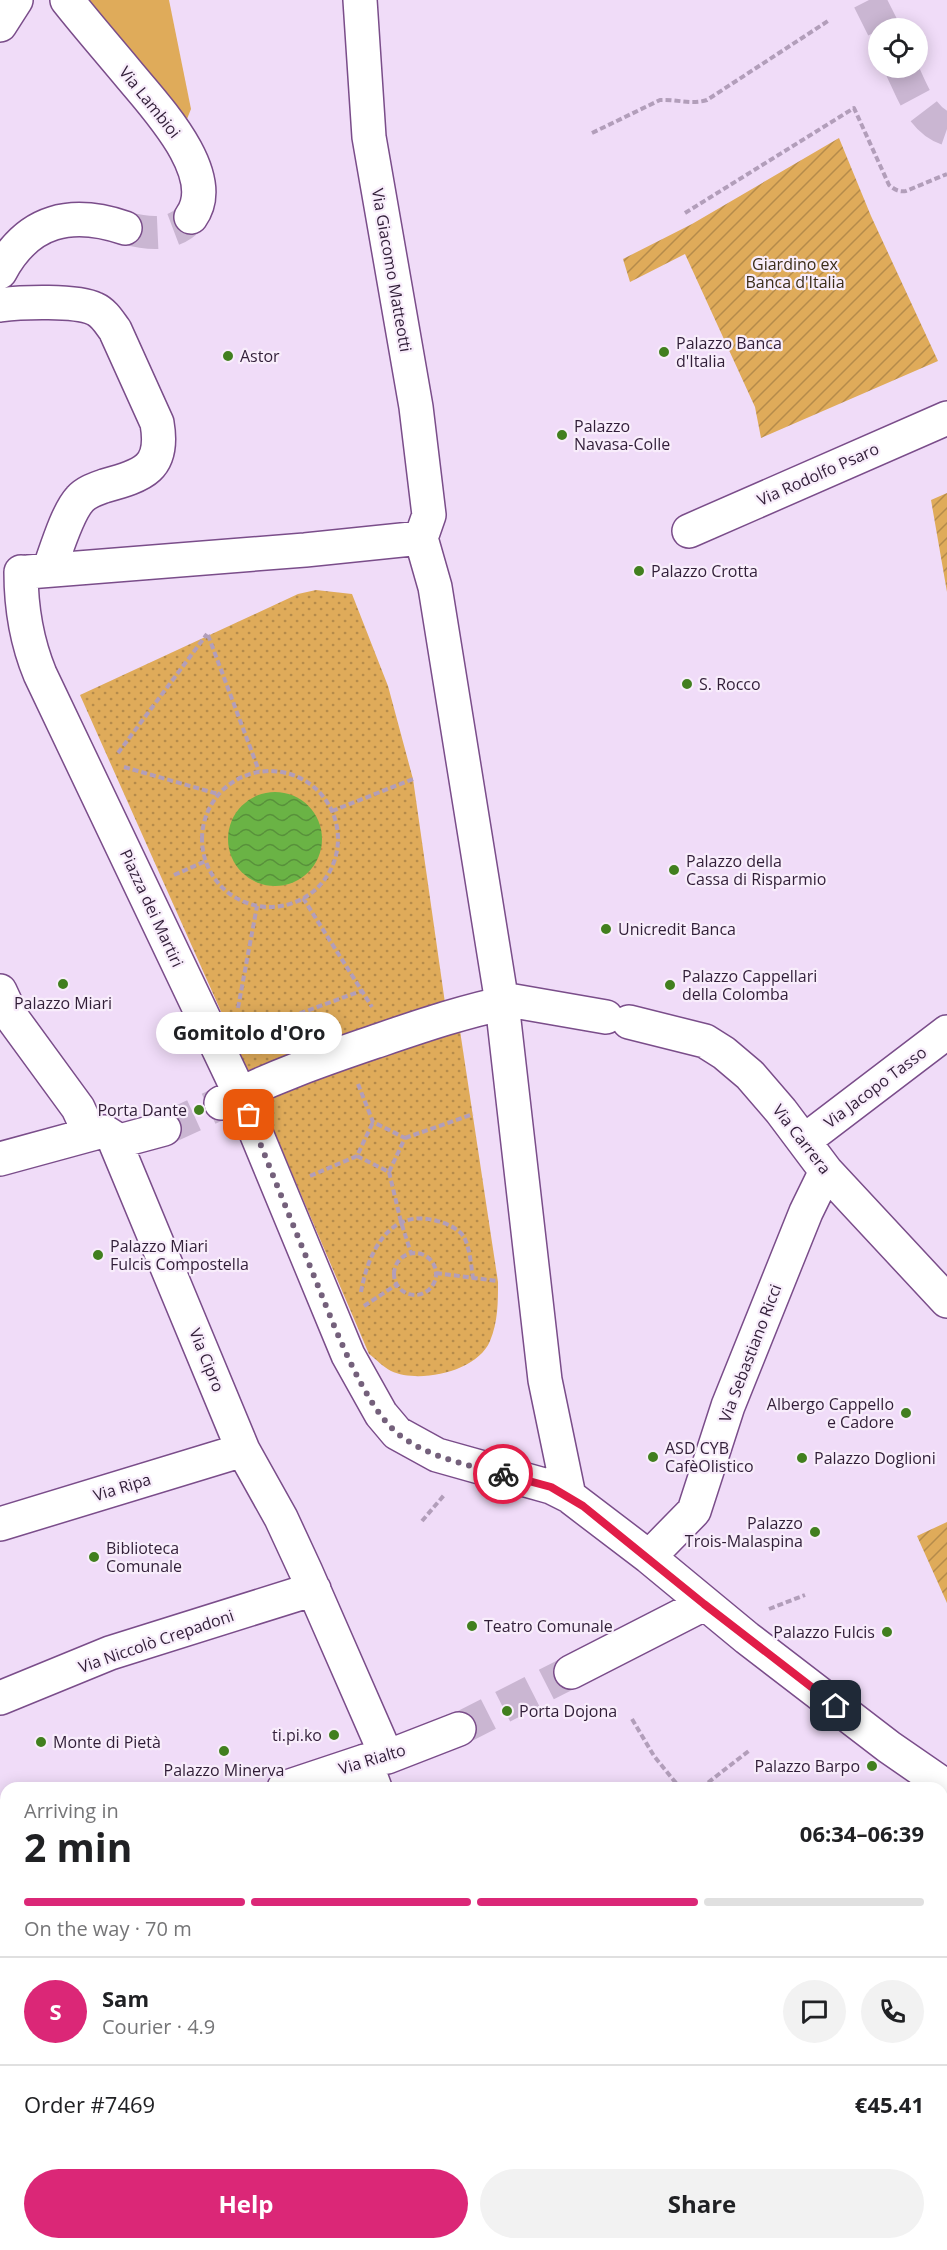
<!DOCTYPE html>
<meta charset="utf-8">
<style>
body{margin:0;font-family:"Open Sans",sans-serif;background:#f2f2f2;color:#202124;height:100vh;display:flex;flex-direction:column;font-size:22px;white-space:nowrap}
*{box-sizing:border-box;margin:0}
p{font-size:20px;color:#757577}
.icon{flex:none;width:33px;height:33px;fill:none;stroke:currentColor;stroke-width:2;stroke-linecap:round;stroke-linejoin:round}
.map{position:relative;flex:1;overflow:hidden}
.panel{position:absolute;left:0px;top:1782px;width:948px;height:468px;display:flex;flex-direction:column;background:#fff;border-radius:18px 18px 0 0;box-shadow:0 3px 15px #0003}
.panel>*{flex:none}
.buttons{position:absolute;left:868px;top:18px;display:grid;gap:12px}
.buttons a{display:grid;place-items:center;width:60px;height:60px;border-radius:50%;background:#fff;box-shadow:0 3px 15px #0003;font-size:30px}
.pin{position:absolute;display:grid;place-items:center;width:51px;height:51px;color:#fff;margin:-26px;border-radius:12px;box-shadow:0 3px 9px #0006}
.courier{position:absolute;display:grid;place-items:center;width:60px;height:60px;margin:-30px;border:4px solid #e11d48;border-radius:50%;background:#fff;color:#222;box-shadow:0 2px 8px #0007}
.bubble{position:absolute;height:42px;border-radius:21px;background:#fff;box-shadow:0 3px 15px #0003;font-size:20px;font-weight:700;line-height:42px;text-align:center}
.head em{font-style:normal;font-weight:700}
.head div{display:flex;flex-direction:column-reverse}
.head{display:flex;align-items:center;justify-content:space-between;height:102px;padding:0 24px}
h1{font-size:39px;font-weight:700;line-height:45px}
.bar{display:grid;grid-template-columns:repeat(4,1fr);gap:9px 6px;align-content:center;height:72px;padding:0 24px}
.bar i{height:8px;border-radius:4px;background:#e0e0e0}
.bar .active{background:#db2777}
.bar p{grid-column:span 4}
.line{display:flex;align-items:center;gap:15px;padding:0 24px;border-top:2px solid #e0e0e0}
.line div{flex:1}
.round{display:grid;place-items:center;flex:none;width:63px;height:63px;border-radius:32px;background:#f2f2f2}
.action{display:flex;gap:12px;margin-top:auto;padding:12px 24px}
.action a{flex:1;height:69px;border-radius:36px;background:#db2777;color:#fff;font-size:24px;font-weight:700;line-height:69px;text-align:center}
.action a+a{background:#f2f2f2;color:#202124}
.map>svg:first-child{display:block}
</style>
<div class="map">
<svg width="947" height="2250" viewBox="0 0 947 2250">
<defs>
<pattern id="forest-firs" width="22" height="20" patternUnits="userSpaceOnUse" patternTransform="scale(1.5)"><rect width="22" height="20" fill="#dfab5a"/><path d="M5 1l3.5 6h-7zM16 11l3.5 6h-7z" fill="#b58b4b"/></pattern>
<pattern id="park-dots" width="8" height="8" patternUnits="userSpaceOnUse" patternTransform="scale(1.5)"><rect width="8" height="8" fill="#dfab5a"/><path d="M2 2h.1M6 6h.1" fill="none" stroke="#b58b4b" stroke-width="1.8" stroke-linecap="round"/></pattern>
<pattern id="garden-furrows" width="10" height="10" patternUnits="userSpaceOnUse" patternTransform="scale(1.5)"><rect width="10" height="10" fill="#dfab5a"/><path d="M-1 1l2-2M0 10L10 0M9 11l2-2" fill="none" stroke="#b58b4b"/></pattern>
<pattern id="water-waves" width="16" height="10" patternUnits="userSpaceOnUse" patternTransform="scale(1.5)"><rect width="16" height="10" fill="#6ab345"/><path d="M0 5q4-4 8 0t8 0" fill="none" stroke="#58913b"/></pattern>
</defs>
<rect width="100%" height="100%" fill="#f0dcf8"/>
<path fill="#dfab5a" d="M 60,0 L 169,0 L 191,109 L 177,144 Z"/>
<path fill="url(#forest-firs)" d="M 947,2155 L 947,2250 L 473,2250 L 487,2244 L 942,2244 L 942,2157 Z"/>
<path fill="url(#park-dots)" d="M 316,590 L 352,594 L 388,686 L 413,779 L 445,1003 L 248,1072 L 80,695 L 298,594 Z
M 459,1024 L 498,1282 C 498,1302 498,1322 490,1341 C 477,1372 419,1384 391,1371 C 383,1367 376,1359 369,1354 L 259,1096 Z"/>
<path fill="url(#garden-furrows)" d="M 839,138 L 871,216 L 938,361 L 761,438 L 755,407 L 685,254 L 630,282 L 623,259 L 692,224 Z
M 947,493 L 947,592 L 931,500 Z
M 947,1522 L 947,1603 L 917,1536 Z"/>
<path fill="url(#water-waves)" d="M228 839a47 47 0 1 1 94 0a47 47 0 1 1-94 0Z"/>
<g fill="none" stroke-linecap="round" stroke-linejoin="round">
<path stroke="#cab6d2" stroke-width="33" stroke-dasharray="33 16" stroke-linecap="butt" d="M 869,0 L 883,28
M 901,68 C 912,90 921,120 947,129
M 125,228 C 149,234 173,237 191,217
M 164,1129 L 221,1103
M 459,1729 L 571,1672"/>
<g stroke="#7a4d8a" stroke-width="36">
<path id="minor" d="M 67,0 C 86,24 106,47 126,71 C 152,103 222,174 191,217
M 360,0 L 369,137 L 416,407 L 429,515 L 421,538
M 0,25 L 16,0
M 0,272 C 28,219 72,210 125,228
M 0,305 C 21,302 77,300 95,309 C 104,313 109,322 115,330 L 157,423 C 165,469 143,475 104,486 C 96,489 86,492 80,499 C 67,513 56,551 49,570
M 689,531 L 947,418
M 421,538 L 435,587 L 502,1003 L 545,1380 L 569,1496
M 21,572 C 21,608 26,640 40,674 L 240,1094 L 348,1355 L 381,1414 L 397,1433 L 437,1455 L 551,1487 L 569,1496 L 649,1557 L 747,1638 L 889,1747 L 947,1787
M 28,572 L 305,550 L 421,538
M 0,991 L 13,1019 L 78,1108 L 90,1134
M 629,1022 L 705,1041 L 724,1053 L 750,1075 L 781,1111 L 826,1171 L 947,1301
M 221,1103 C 270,1078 321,1060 374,1042 C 421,1026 464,1011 514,1001 L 606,1017
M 804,1141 L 947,1032
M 116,1142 L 164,1129
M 0,1159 L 99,1132 L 105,1132 L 113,1137 L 243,1450 L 281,1518 L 306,1572 L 387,1757
M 0,1524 L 243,1450
M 649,1557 L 694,1511 L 728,1406 L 806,1212 L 826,1171
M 571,1672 L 704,1604
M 0,1698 L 110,1653 L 314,1589
M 365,1761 L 375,1788
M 284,1788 L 365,1761 L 387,1757 L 459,1729
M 0,1917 L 6,1933
M 38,2250 L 46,2244"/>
</g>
<path stroke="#b29eba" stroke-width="4" stroke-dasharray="6 3" stroke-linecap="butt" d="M 592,133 L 660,100 C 677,99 691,105 707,100 L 828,21
M 685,213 L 854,108 L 889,185 C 895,190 899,192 906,191 L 947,174
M 208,635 L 259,771
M 118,753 L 207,634
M 124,767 L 218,794
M202 839a68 68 0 1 1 136 0a68 68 0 1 1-136 0Z
M 332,811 L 413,779
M 174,875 L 206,861
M 303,898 L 372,1007
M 238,1008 L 257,906
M 249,1032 L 361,991
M 358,1084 L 373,1122 L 405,1138 L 389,1172 L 357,1156 L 373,1122
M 405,1138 L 473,1114
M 389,1172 L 401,1222 L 411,1253
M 310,1176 L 357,1156
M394 1274a21 21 0 1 1 42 0a21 21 0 1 1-42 0Z
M 436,1273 L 497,1281
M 361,1292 C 368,1253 389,1207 437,1221 C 446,1223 459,1229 464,1237 C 470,1249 471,1265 473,1278
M 364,1306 L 396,1285
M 422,1521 L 445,1494
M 769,1609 L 805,1595
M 632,1719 L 654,1756 L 680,1788
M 701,1788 L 750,1750
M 611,2244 L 613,2250"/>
<use href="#minor" stroke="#fff" stroke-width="33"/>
</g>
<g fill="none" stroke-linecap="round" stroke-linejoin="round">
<path stroke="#74607b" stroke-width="6" stroke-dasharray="0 10.8" d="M 249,1115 C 270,1169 292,1222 314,1276 C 332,1320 362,1403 397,1433 C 426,1457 468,1465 503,1474"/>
<path stroke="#e11d48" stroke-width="8" d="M 503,1474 L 551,1487 L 583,1506 L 704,1604 L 836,1706"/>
</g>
<g fill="#417f1e" stroke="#f8edfb" stroke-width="2">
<circle cx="664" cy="352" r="6"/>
<circle cx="228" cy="356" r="6"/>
<circle cx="562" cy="435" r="6"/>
<circle cx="639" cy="571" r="6"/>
<circle cx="687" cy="684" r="6"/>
<circle cx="674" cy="870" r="6"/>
<circle cx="606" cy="929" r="6"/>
<circle cx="63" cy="984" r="6"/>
<circle cx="670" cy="985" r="6"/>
<circle cx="199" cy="1110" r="6"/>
<circle cx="98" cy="1255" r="6"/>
<circle cx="906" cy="1413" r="6"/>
<circle cx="653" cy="1457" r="6"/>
<circle cx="802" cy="1458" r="6"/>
<circle cx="815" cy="1532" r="6"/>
<circle cx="94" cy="1557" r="6"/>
<circle cx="472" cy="1626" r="6"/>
<circle cx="887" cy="1632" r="6"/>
<circle cx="507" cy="1711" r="6"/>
<circle cx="334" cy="1735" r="6"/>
<circle cx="41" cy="1742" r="6"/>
<circle cx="224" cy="1751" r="6"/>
<circle cx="872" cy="1766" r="6"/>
</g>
<g text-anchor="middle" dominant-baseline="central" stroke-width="4.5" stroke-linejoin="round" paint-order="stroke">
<g font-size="16" fill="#311e38" stroke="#f8edfb">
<text transform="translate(150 102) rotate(51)">Via Lambioi</text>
<text transform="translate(392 270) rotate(80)">Via Giacomo Matteotti</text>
<text transform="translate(818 474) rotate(-24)">Via Rodolfo Psaro</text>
<text transform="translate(152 908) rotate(65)">Piazza dei Martiri</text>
<text transform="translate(875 1087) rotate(-37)">Via Jacopo Tasso</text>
<text transform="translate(802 1139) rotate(52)">Via Carrera</text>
<text transform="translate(750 1353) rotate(-69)">Via Sebastiano Ricci</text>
<text transform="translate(207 1360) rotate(68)">Via Cipro</text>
<text transform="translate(122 1487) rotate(-17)">Via Ripa</text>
<text transform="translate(156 1641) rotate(-19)">Via Niccolò Crepadoni</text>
<text transform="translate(372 1759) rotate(-17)">Via Rialto</text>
</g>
<g font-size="16" fill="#3b2d19" stroke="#f8edfb">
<text x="795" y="264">Giardino ex<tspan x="795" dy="18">Banca d'Italia</tspan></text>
</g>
<g font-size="16" fill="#311e38" stroke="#f8edfb" text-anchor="start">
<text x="676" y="343">Palazzo Banca<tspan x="676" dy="18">d'Italia</tspan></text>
<text x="240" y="356">Astor</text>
<text x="574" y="426">Palazzo<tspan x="574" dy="18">Navasa-Colle</tspan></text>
<text x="651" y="571">Palazzo Crotta</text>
<text x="699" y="684">S. Rocco</text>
<text x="686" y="861">Palazzo della<tspan x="686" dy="18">Cassa di Risparmio</tspan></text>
<text x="618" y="929">Unicredit Banca</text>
<text x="682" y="976">Palazzo Cappellari<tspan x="682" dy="18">della Colomba</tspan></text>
<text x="63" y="1003" text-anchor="middle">Palazzo Miari</text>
<text x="187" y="1110" text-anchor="end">Porta Dante</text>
<text x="110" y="1246">Palazzo Miari<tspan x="110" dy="18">Fulcis Compostella</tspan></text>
<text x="894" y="1404" text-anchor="end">Albergo Cappello<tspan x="894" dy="18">e Cadore</tspan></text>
<text x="665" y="1448">ASD CYB<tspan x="665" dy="18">CafèOlistico</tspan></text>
<text x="814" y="1458">Palazzo Doglioni</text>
<text x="803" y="1523" text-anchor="end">Palazzo<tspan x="803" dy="18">Trois-Malaspina</tspan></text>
<text x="106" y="1548">Biblioteca<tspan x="106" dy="18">Comunale</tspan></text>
<text x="484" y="1626">Teatro Comunale</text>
<text x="875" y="1632" text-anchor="end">Palazzo Fulcis</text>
<text x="519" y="1711">Porta Dojona</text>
<text x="322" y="1735" text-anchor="end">ti.pi.ko</text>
<text x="53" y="1742">Monte di Pietà</text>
<text x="860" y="1766" text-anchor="end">Palazzo Barpo</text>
<text x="224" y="1770" text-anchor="middle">Palazzo Minerva</text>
</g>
</g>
</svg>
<div class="buttons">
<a><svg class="icon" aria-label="locate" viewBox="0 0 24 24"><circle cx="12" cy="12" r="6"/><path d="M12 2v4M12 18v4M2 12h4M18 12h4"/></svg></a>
</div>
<div class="pin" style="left:249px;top:1115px;background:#ea580c"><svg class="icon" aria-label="bag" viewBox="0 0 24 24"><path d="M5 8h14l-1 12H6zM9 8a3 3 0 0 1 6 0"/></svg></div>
<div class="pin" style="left:836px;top:1706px;background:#1f2937"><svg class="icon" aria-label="home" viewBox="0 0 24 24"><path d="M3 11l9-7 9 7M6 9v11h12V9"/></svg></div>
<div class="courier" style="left:503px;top:1474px"><svg class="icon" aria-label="bike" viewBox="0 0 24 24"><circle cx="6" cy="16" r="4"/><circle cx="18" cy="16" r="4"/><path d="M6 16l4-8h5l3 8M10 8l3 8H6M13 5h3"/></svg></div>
<div class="bubble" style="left:156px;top:1012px;width:186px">Gomitolo d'Oro</div>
<section class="panel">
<div class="head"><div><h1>2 min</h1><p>Arriving in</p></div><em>06:34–06:39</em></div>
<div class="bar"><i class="active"></i><i class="active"></i><i class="active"></i><i></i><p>On the way · 70 m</p></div>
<div class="line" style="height:108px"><b class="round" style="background:#db2777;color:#fff">S</b><div><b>Sam</b><p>Courier · 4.9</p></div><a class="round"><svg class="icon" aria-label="chat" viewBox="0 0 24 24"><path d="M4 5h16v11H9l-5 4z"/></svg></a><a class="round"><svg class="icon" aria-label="phone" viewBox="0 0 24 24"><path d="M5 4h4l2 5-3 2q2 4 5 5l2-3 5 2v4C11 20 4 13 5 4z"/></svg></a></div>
<div class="line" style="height:78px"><div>Order #7469</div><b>€45.41</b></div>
<div class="action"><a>Help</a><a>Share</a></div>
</section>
</div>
